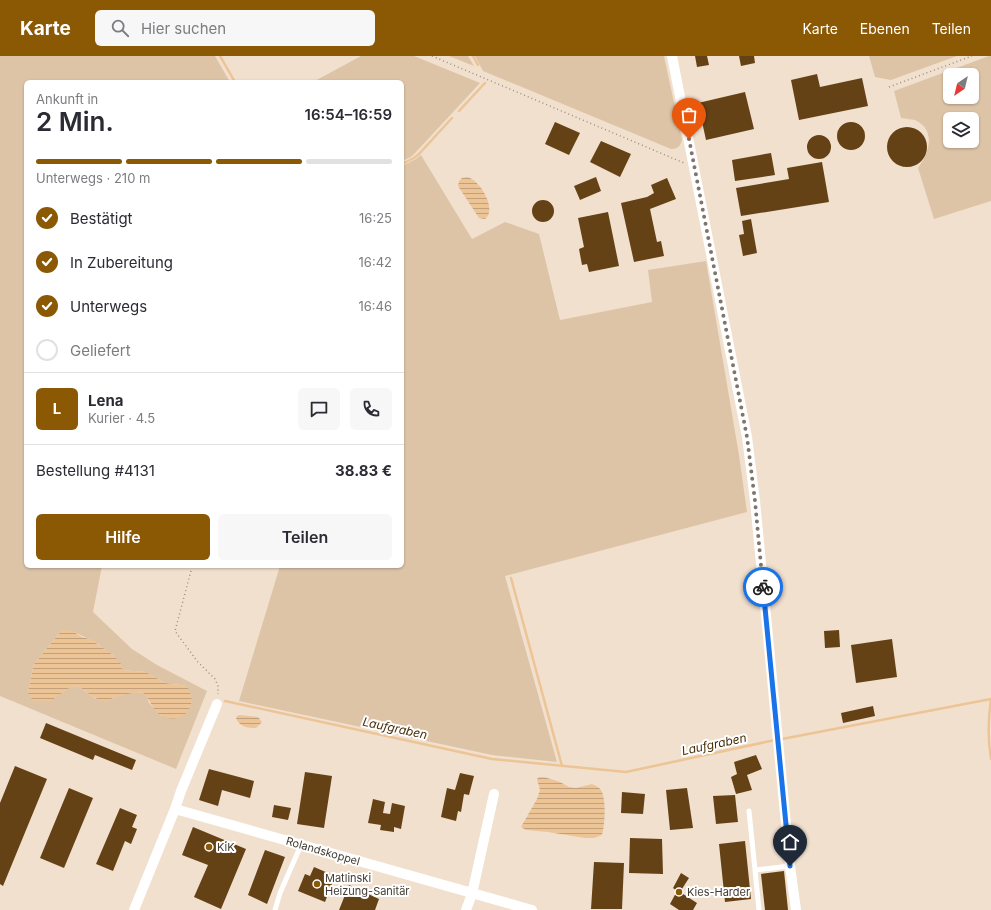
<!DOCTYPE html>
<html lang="de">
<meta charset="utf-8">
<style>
body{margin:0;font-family:Inter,sans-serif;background:#f7f7f7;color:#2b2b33;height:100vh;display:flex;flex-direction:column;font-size:15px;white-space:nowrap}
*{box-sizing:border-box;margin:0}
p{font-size:13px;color:#7c7c81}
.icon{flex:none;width:22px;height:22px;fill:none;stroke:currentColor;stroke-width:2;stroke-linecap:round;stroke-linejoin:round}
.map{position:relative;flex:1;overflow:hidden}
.side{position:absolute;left:24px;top:24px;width:380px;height:488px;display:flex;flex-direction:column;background:#fff;border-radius:6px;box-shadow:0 1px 3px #0004}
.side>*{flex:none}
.needle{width:26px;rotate:215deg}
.fabs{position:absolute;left:943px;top:12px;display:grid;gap:8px}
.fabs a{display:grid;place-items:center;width:36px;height:36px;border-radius:6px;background:#fff;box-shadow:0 1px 3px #0004;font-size:20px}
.pin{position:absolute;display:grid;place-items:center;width:34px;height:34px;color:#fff;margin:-41px -17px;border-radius:50% 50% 50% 0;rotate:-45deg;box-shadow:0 0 4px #0007}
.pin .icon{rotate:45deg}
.courier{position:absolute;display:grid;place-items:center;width:40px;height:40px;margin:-20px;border:3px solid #1a73e8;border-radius:50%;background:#fff;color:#222;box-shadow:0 1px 5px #0007}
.summary em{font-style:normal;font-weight:600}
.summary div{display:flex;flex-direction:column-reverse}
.summary{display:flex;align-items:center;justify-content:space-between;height:68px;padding:0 12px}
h1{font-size:26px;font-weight:600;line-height:30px}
.bar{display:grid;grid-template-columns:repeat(4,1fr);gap:6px 4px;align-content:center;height:48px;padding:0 12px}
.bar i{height:5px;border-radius:3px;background:#e1e1e2}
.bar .current{background:#8b5803}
.bar p{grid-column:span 4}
.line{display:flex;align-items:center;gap:10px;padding:0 12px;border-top:1px solid #e1e1e2}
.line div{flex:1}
.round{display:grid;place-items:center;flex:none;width:42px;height:42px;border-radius:6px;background:#f7f7f7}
ol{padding:0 12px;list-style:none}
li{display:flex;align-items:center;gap:12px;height:44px}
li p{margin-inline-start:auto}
li .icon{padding:4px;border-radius:50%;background:#8b5803;color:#fff;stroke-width:4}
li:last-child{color:#7c7c81}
li i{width:22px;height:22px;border:2px solid #e1e1e2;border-radius:50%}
.button{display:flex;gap:8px;margin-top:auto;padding:8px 12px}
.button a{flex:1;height:46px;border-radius:6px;background:#8b5803;color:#fff;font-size:16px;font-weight:600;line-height:46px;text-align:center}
.button a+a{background:#f7f7f7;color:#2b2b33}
header{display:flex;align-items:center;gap:24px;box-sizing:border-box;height:56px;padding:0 20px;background:#8b5803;color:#fff}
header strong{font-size:19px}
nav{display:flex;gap:22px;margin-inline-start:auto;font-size:14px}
.search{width:280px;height:36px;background:#f7f7f7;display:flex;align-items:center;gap:10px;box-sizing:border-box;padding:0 14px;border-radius:6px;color:#7c7c81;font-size:15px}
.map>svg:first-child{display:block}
</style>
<header>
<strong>Karte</strong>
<div class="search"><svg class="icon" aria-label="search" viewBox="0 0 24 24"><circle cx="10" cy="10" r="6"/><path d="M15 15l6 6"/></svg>Hier suchen</div>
<nav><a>Karte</a><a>Ebenen</a><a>Teilen</a></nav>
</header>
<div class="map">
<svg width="991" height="854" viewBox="0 0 991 854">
<defs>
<pattern id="water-rules" width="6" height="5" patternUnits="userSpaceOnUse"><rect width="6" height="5" fill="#ecc496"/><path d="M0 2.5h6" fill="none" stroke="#c1a07b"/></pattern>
</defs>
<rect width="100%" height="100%" fill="#f1e0ce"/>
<path fill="#dec4a7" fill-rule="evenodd" d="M 0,0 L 215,0 L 230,26 L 26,26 L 26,510 L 102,510 L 93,556 L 132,593 L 157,609 L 207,635 L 176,713 L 0,640 ZM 62,574 L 74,576 L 97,587 L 105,594 L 114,600 L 122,614 L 146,616 L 165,627 L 187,630 L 161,660 L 149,647 L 146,638 C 136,634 117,639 108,645 L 96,643 L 78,630 L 67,633 L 60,638 L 28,637 L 34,608 Z
M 361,0 L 414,0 L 480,27 L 416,96 L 411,101 L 402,105 L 402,26 L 313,26 Z
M 449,0 L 468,0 L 474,10 Z
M 475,0 L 664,0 L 682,84 C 680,91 677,93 671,93 L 483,15 Z
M 869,0 L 957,0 L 891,24 L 875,21 Z
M 989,0 L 991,0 L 991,145 L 934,163 L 918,112 C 929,97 936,76 917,65 C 913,63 906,63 901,62 L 894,35 ZM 950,19 L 972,19 L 972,41 L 950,41 ZM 950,63 L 972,63 L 972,85 L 950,85 Z
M 421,99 L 472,183 L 505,166 L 539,178 L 560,264 L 652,246 L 648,214 L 706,205 L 739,399 L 747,456 L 505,520 L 557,706 L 492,699 L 239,645 L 280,510 L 402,510 L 402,110 L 416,103 Z"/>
<path fill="url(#water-rules)" d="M 467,121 C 479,123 498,153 485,163 L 479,162 L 458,130 L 459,125 L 462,122 Z
M 62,574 L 66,574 L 74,576 L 82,581 L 92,584 L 114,600 L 121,608 L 122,614 L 146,616 L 165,627 L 187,630 C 190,636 193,641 191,648 C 188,661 174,666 162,660 C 153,656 148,639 143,637 C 138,635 118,640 113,642 C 109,644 109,646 104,645 C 95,644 86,635 78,630 L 67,633 L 51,645 L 33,645 L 28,637 L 34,608 Z
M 239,659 L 258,661 L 262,666 L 256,672 C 248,672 239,671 236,662 L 237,660 Z
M 539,721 L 544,721 L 560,726 L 569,731 L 576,732 L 592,728 C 596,730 600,731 602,736 C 606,746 605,768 602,779 L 594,782 L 585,782 L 548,776 L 526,774 L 521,771 L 537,743 L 540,734 L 537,723 Z"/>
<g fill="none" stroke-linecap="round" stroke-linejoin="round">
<path stroke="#ecc496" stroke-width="2.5" d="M 220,0 L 235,26
M 473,0 L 478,9
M 459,55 L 485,27
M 402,108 L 414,102 L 419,98 L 452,62
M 511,522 L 562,710
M 991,644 C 988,663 988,684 991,703
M 225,645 L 492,703 L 626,716 L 775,684
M 782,683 L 991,643"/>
</g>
<path fill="#644215" d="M 695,0 L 707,0 L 709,9 L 697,11 Z
M 739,0 L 754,0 L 755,7 L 741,10 Z
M 817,18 L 820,31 L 862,22 L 868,50 L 799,64 L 791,24 Z
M 745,36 L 754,73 L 706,84 L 698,47 Z
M 555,66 L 580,77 L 569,99 L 545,88 Z
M837 80a14 14 0 1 1 28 0a14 14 0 1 1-28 0Z
M887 91a20 20 0 1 1 40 0a20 20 0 1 1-40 0Z
M807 91a12 12 0 1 1 24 0a12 12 0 1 1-24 0Z
M 601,85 L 631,98 L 620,121 L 590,106 Z
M 771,97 L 775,119 L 735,125 L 732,104 Z
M 822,106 L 829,146 L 741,160 L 736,132 L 789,123 L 787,112 Z
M 596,121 L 601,135 L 580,144 L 574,130 Z
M 667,122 L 676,143 L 650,153 L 657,186 L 661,185 L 664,200 L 634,206 L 621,147 L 647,141 L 654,137 L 651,129 Z
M532 155a11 11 0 1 1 22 0a11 11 0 1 1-22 0Z
M 608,156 L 619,210 L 589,216 L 587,208 L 582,209 L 579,193 L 584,191 L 578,162 Z
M 751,163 L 757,197 L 743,200 L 739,179 L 744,178 L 742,165 Z
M 839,574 L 840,591 L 825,592 L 824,575 Z
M 892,583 L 897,621 L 856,627 L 851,589 Z
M 873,650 L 875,660 L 843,667 L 841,657 Z
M 46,667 L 136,704 L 132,714 L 95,699 L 93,704 L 40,682 Z
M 756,699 L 762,713 L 747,719 L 752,734 L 736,738 L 731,721 L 737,718 L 734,706 Z
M 15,710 L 47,723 L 3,830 L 0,828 L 0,747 Z
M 209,713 L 254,725 L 250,742 L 222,734 L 218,750 L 199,744 Z
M 305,716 L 332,720 L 324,772 L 297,768 Z
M 460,717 L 474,720 L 469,739 L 464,738 L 461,756 L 458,755 L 456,765 L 441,761 L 447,732 L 455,734 Z
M 69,732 L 93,742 L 64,812 L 40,802 Z
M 687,732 L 693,772 L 670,774 L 666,734 Z
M 622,736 L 645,738 L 643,758 L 621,757 Z
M 735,739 L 738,766 L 716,768 L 713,740 Z
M 373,743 L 385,746 L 383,757 L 390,758 L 392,747 L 405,750 L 401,773 L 394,771 L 394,776 L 380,774 L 381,769 L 368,767 Z
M 274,749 L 291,752 L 288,764 L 272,761 Z
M 120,752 L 137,759 L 132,771 L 137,773 L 131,788 L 125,785 L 113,815 L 96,808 Z
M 193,771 L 246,793 L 221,853 L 194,841 L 208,809 L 182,799 Z
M 630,782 L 662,783 L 663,818 L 629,817 Z
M 745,785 L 751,843 L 725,846 L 719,788 Z
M 265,794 L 285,801 L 267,848 L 248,839 Z
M 594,806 L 624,807 L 622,853 L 591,853 Z
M 314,811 L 335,820 L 325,846 L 298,835 L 305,818 L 310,820 Z
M 784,815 L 788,854 L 765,854 L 761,818 Z
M 681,817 L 689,822 L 680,836 L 697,847 L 693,854 L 679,854 L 670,848 L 677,835 L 673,832 Z
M 349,829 L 379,843 L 375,854 L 339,854 Z"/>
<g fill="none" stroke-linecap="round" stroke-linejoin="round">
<path stroke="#9b9083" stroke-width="1.5" stroke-dasharray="1 3" stroke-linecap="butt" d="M 432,0 L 684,107
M 889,31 L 972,0
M 192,511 L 175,575 L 197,605 L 215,623 L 218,630 L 218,638"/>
<path stroke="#fff" stroke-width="5" d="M 749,755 L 755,814 L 790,810
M 755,814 L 759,854
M 275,854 L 280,837 L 301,789"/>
<path stroke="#fff" stroke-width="10" d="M 672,0 L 747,381 L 755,445 L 790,810 L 796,854
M 175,753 L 532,854
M 134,854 L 175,753 L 181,735 L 217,648
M 466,854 L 472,838 L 494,738"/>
</g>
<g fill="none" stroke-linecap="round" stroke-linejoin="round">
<path stroke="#7f756a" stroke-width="4" stroke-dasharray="0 7.2" d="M 689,83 L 747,381 L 755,445 L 763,531"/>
<path stroke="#1a73e8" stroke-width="5" d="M 763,531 L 790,810"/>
</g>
<g fill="#8b5803" stroke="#fff" stroke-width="1.5">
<circle cx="209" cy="791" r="4"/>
<circle cx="317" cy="828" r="4"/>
<circle cx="679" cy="836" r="4"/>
</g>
<g text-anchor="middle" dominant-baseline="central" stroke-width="4" stroke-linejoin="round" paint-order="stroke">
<g font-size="11" fill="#423c34" stroke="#fff" text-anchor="start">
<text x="217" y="791">KiK</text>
<text x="325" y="822">Matlinski<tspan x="325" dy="13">Heizung-Sanitär</tspan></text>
<text x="687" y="836">Kies-Harder</text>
</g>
<g font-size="11" fill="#423c34" stroke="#fff">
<text transform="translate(323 795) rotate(16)">Rolandskoppel</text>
</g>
<g font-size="12" font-style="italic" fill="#482e08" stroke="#fff">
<text transform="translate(395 672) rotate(12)">Laufgraben</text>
<text transform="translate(714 688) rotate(-12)">Laufgraben</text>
</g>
</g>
</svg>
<div class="fabs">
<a><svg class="needle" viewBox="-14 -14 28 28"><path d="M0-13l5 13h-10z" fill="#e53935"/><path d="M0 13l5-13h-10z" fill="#7c7c81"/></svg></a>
<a><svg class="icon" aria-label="layers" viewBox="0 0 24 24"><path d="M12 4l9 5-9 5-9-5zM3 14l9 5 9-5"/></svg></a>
</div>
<div class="pin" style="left:689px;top:83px;background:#ea580c"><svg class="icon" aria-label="bag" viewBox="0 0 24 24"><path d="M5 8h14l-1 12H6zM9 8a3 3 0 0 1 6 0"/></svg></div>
<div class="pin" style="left:790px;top:810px;background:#1f2937"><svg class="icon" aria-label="home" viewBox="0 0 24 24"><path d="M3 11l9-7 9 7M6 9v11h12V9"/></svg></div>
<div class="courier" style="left:763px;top:531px"><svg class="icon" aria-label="bike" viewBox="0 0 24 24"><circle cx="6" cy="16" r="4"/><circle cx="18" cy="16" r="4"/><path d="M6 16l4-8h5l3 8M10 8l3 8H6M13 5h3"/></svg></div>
<section class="side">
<div class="summary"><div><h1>2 Min.</h1><p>Ankunft in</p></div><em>16:54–16:59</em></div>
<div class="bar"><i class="current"></i><i class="current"></i><i class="current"></i><i></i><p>Unterwegs · 210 m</p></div>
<ol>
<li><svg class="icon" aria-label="check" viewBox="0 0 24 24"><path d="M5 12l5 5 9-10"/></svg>Bestätigt<p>16:25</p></li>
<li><svg class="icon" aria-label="check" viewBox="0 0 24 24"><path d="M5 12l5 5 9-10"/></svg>In Zubereitung<p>16:42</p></li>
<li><svg class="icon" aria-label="check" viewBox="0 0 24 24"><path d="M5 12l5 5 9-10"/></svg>Unterwegs<p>16:46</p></li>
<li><i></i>Geliefert</li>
</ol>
<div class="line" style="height:72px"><b class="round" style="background:#8b5803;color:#fff">L</b><div><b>Lena</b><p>Kurier · 4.5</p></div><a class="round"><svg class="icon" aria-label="chat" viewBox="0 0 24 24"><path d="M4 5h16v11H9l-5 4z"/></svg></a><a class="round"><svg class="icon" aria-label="phone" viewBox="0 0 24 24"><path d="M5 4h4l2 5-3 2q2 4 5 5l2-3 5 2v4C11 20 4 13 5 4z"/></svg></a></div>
<div class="line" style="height:52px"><div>Bestellung #4131</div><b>38.83 €</b></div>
<div class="button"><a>Hilfe</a><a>Teilen</a></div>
</section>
</div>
